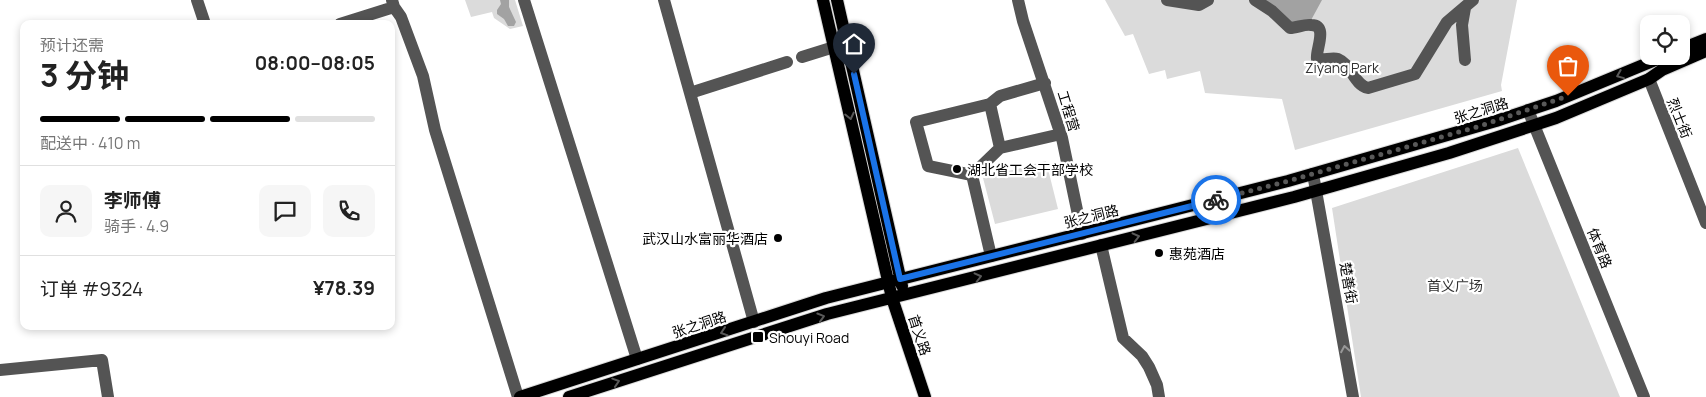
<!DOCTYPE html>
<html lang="zh">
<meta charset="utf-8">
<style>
body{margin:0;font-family:Manrope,"Noto Sans SC",sans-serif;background:#f6f6f6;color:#222;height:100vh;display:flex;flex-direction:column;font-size:19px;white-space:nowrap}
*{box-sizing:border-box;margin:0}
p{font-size:16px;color:#767676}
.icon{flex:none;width:28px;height:28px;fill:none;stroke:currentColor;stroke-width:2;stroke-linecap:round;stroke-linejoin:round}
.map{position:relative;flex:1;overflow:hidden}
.drawer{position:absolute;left:20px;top:20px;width:375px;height:310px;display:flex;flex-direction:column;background:#fff;border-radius:10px;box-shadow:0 2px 8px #0003}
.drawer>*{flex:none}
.fabs{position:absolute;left:1640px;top:15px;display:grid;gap:10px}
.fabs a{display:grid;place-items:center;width:50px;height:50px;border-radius:10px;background:#fff;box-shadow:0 2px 8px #0003;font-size:25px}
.pin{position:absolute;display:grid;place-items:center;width:42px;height:42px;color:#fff;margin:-51px -21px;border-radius:50% 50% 50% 0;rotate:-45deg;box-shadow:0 0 5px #0007}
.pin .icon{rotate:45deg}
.courier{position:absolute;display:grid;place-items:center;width:50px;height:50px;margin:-25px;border:4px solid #1a73e8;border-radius:50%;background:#fff;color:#222;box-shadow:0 1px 6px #0007}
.headline em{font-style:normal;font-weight:700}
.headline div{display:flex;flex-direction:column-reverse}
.headline{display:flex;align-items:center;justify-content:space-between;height:85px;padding:0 20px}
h1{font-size:32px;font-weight:700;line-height:38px}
.bar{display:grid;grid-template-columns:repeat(4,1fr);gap:8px 5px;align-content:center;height:60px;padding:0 20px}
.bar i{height:6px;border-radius:4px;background:#e0e0e0}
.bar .selected{background:#000}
.bar p{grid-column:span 4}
.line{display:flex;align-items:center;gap:12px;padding:0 20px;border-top:1px solid #e0e0e0}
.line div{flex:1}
.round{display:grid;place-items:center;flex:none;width:52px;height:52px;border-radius:10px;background:#f6f6f6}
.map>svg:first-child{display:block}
</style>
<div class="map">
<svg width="1706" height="397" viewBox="0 0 1706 397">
<rect width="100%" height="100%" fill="#fff"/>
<path fill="#dbdbdb" d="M 465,0 L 515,0 L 523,26 L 510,29 L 494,18 L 492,12 L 471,17 Z
M 1105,0 L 1517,0 L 1501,85 L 1502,91 L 1295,150 L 1282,99 L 1205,93 L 1200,71 L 1167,79 L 1165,70 L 1149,74 L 1133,34 L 1125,36 Z
M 1518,148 L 1620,397 L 1361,397 L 1332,208 Z
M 1046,161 L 1058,209 L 995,224 L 983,178 Z"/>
<path fill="#a2a2a2" d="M 500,0 L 509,0 L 509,7 L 516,22 L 514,26 L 508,26 L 504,19 L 497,14 L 497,10 L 501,4 Z
M 1261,0 L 1322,0 L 1310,22 L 1293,26 Z"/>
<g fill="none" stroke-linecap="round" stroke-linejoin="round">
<g stroke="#dbdbdb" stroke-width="14">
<path id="major" d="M 823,0 L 892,298 L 925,397
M 837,0 L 902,286
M 1681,49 L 1706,39
M 520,397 L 826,298 L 1288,181 L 1496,121 L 1556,101 L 1665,56
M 569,397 L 827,314 L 1294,197 L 1449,153 L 1556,118 L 1649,79 L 1662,70 L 1706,51"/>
</g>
<path stroke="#545454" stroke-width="12" d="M 197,0 L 205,24
M 392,0 L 394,7 L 401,17 L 423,76 L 435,130 L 518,397
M 524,0 L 637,359
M 664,0 L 754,322
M 1018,0 L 1023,21 L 1062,138 L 1082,234
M 1167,0 L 1199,5 L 1208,0
M 1255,0 L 1272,11 L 1290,28 C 1297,28 1304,24 1311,25 C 1329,25 1315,51 1317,59 C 1324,61 1331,57 1338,59 C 1351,64 1354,85 1368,88 L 1415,74 L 1447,22 L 1473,0
M 1465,8 L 1462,25 L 1465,60
M 340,24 L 394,7
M 802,57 L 834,47
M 1649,79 L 1706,223
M 690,93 L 787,62
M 990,104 L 1000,148
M 1528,110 L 1644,397
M 1313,174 L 1353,397
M 972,175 L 1000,148 L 1061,134
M 1101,245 L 1123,338 L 1142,356 L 1149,367 L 1157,385 L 1159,397
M 991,256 L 972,175 L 928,166 L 916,122 L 990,104 L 1000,96 L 1045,83
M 0,370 L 102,360 L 108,397"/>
<use href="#major" stroke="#000" stroke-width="12"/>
</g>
<defs><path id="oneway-chevron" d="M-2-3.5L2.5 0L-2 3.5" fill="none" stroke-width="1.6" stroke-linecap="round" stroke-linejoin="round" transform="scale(1.25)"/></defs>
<g stroke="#595959">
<use href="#oneway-chevron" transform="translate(1620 75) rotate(158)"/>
<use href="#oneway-chevron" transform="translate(850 116) rotate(77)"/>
<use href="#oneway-chevron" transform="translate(1136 237) rotate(-14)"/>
<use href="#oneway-chevron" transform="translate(978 277) rotate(-14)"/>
<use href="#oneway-chevron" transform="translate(821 317) rotate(-17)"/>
<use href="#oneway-chevron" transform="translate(724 332) rotate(162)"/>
<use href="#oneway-chevron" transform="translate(616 382) rotate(-18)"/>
</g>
<use stroke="#989898" href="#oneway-chevron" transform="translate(1345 349) rotate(-100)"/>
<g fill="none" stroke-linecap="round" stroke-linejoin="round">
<path stroke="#595959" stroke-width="5" stroke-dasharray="0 9" d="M 1216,200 L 1288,181 L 1480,126 L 1568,96"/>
<path stroke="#1a73e8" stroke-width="6" d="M 854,74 L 900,279 L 1216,200"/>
</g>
<g fill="#000" stroke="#fff" stroke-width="2">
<circle cx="957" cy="169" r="5"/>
<circle cx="778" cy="238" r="5"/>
<circle cx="1159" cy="253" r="5"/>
<rect x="752" y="331" width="12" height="12" rx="2.5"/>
</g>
<g text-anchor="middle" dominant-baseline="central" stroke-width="4.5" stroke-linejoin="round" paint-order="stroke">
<g font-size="14" fill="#323232" stroke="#fff">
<text x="1342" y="67">Ziyang Park</text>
<text x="1455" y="285">首义广场</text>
</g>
<g font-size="14" fill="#000" stroke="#fff">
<text transform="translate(1481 110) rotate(-17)">张之洞路</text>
<text transform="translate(1069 111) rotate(73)">工程营</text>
<text transform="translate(1680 118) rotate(68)">烈士街</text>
<text transform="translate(1091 216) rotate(-14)">张之洞路</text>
<text transform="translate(1600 248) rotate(68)">体育路</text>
<text transform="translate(1349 283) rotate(80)">楚善街</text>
<text transform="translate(699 324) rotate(-18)">张之洞路</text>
<text transform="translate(920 335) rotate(72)">首义路</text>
</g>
<g font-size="14" fill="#000" stroke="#fff" text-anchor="start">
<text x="967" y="169">湖北省工会干部学校</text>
<text x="768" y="238" text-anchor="end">武汉山水富丽华酒店</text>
<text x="1169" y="253">惠苑酒店</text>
<text x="769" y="337">Shouyi Road</text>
</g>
</g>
</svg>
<div class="fabs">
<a><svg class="icon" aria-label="locate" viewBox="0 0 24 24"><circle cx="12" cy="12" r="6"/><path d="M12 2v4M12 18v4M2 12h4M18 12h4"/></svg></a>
</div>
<div class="pin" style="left:1568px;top:96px;background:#ea580c"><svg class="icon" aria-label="bag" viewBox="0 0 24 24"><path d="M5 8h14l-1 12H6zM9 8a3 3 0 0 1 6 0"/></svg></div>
<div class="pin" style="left:854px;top:74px;background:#1f2937"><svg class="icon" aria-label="home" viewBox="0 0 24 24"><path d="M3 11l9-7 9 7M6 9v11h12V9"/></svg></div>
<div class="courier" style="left:1216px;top:200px"><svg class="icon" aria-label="bike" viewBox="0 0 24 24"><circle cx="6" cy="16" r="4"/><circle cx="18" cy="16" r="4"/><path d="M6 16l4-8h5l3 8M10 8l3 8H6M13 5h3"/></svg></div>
<section class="drawer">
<div class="headline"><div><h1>3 分钟</h1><p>预计还需</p></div><em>08:00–08:05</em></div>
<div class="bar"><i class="selected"></i><i class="selected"></i><i class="selected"></i><i></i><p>配送中 · 410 m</p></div>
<div class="line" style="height:90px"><a class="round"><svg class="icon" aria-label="person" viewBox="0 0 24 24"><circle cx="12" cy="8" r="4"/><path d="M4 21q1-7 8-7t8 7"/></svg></a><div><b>李师傅</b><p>骑手 · 4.9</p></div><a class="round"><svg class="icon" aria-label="chat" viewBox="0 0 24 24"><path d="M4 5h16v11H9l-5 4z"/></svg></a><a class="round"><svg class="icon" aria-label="phone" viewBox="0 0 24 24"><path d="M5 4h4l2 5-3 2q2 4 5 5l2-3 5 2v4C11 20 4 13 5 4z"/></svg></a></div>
<div class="line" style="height:65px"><div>订单 #9324</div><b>¥78.39</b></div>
</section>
</div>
